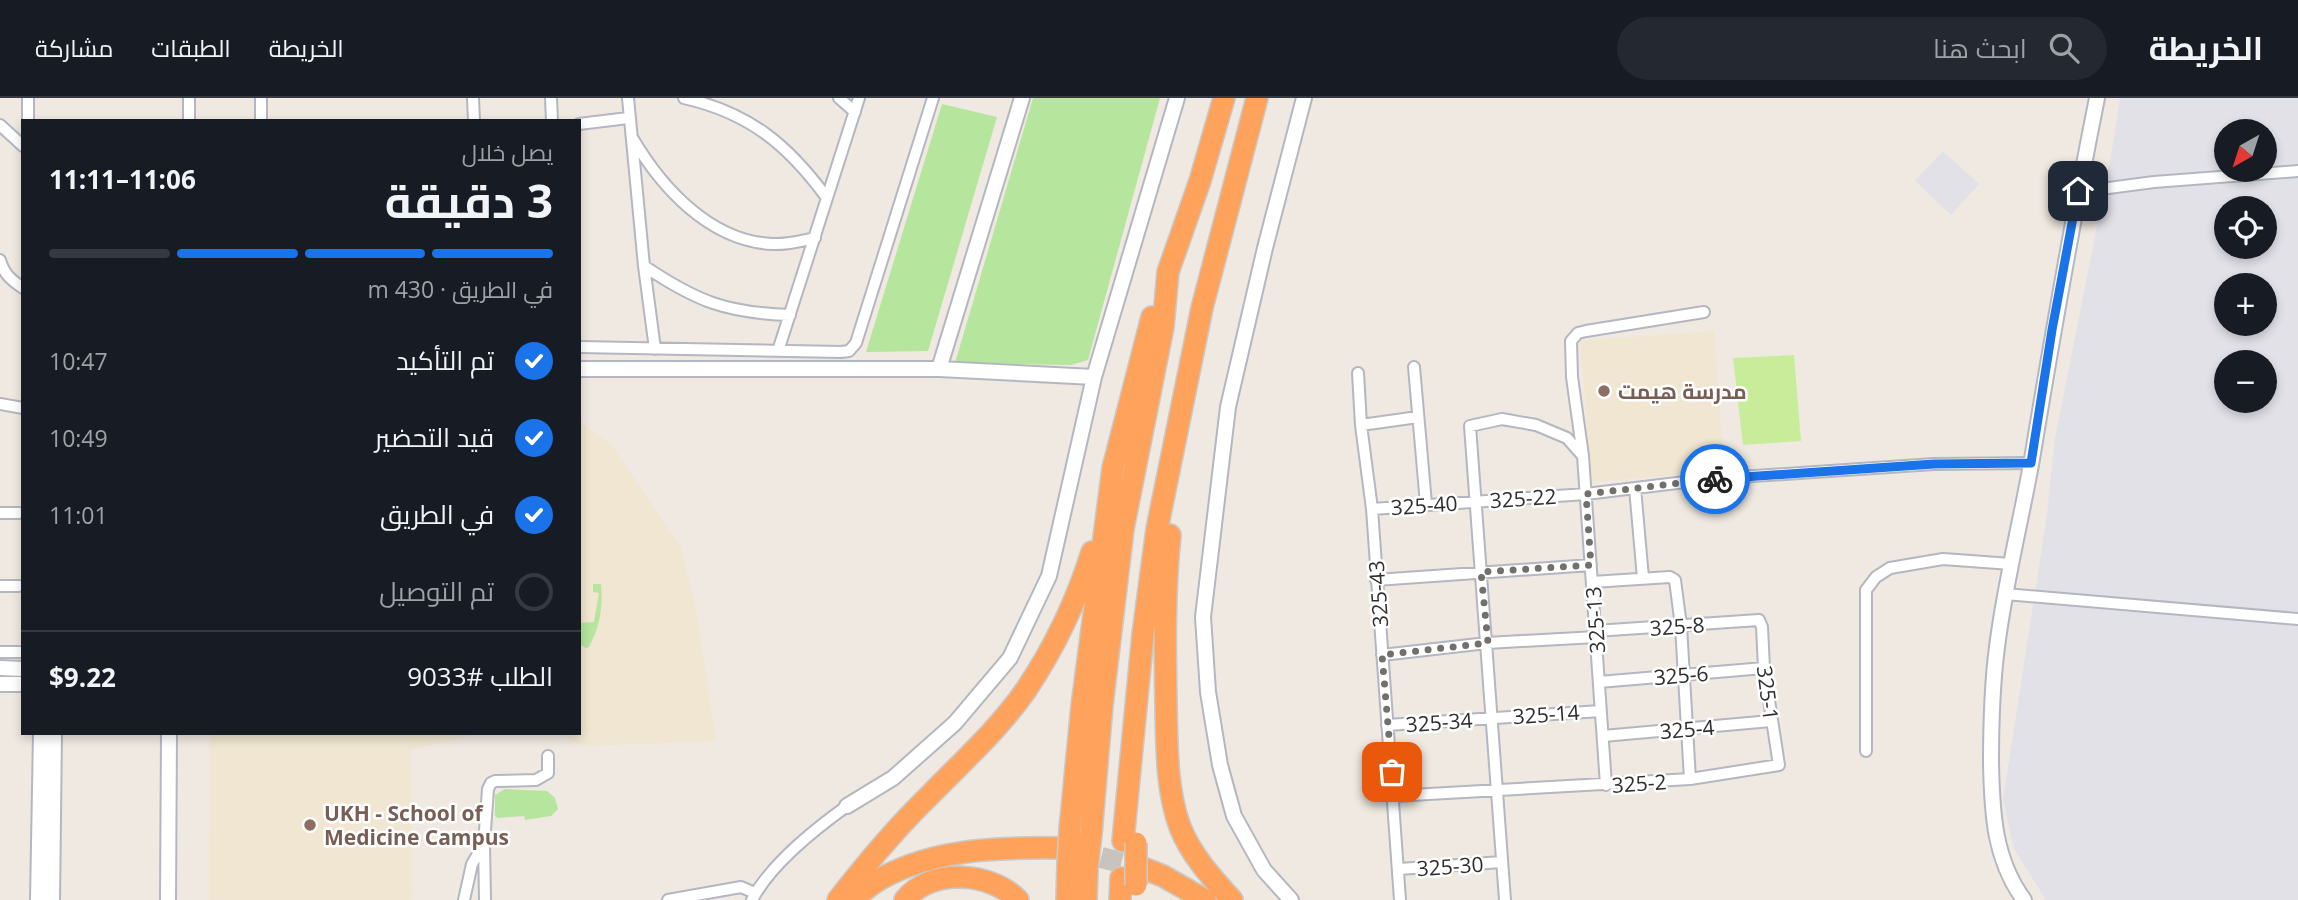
<!DOCTYPE html>
<html lang="ar">
<meta charset="utf-8">
<style>
body{margin:0;font-family:"Open Sans",Cairo,sans-serif;background:#242831;color:#f1f3f6;direction:rtl;height:100vh;display:flex;flex-direction:column;font-size:26px;white-space:nowrap}
*{box-sizing:border-box;margin:0}
p{font-size:23px;color:#9ea1a6}
.icon{flex:none;width:38px;height:38px;fill:none;stroke:currentColor;stroke-width:2;stroke-linecap:round;stroke-linejoin:round}
.map{position:relative;flex:1;overflow:hidden;direction:ltr}
.sheet{position:absolute;left:21px;top:21px;width:560px;height:616px;display:flex;flex-direction:column;background:#171b24;border-radius:0px;box-shadow:0 4px 10px #0003;direction:rtl}
.sheet>*{flex:none}
.needle{width:46px;rotate:219deg}
.buttons{position:absolute;left:2214px;top:21px;display:grid;gap:14px}
.buttons a{display:grid;place-items:center;width:63px;height:63px;border-radius:50%;background:#171b24;box-shadow:0 4px 10px #0003;font-size:35px}
.pin{position:absolute;display:grid;place-items:center;width:60px;height:60px;color:#fff;margin:-30px;border-radius:14px;box-shadow:0 4px 10px #0006}
.courier{position:absolute;display:grid;place-items:center;width:70px;height:70px;margin:-35px;border:5px solid #1a73e8;border-radius:50%;background:#fff;color:#222;box-shadow:0 2px 9px #0007}
.headline em{font-style:normal;font-weight:700}
.headline div{display:flex;flex-direction:column-reverse}
.headline{display:flex;align-items:center;justify-content:space-between;height:119px;padding:0 28px}
h1{font-size:46px;font-weight:700;line-height:52px}
.bar{display:grid;grid-template-columns:repeat(4,1fr);gap:10px 7px;align-content:center;height:84px;padding:0 28px}
.bar i{height:9px;border-radius:5px;background:#363941}
.bar .active{background:#1a73e8}
.bar p{grid-column:span 4}
.line{display:flex;align-items:center;gap:18px;padding:0 28px;border-top:2px solid #363941}
.line div{flex:1}
ol{padding:0 28px;list-style:none}
li{display:flex;align-items:center;gap:21px;height:77px}
li p{margin-inline-start:auto}
li .icon{padding:7px;border-radius:50%;background:#1a73e8;color:#fff;stroke-width:4}
li:last-child{color:#9ea1a6}
li i{width:38px;height:38px;border:4px solid #363941;border-radius:50%}
header{display:flex;align-items:center;gap:42px;box-sizing:border-box;height:98px;padding:0 35px;background:#171b24;border-bottom:2px solid #363941}
header strong{font-size:33px}
nav{display:flex;gap:38px;margin-inline-start:auto;font-size:24px}
.search{width:490px;height:63px;background:#242831;display:flex;align-items:center;gap:18px;box-sizing:border-box;padding:0 24px;border-radius:38px;color:#9ea1a6;font-size:26px}
.map>svg:first-child{display:block}
</style>
<header>
<strong>الخريطة</strong>
<div class="search"><svg class="icon" aria-label="search" viewBox="0 0 24 24"><circle cx="10" cy="10" r="6"/><path d="M15 15l6 6"/></svg>ابحث هنا</div>
<nav><a>الخريطة</a><a>الطبقات</a><a>مشاركة</a></nav>
</header>
<div class="map">
<svg width="2298" height="802" viewBox="0 0 2298 802">
<rect width="100%" height="100%" fill="#efe9e1"/>
<path fill="#e3e1e8" fill-rule="evenodd" d="M 2120,0 L 2298,0 L 2298,802 L 2046,802 L 2014,751 L 2003,702 L 2047,417 L 2055,340 L 2111,58 ZM 2226,33 L 2264,33 L 2264,72 L 2226,72 ZM 2226,110 L 2264,110 L 2264,149 L 2226,149 ZM 2226,187 L 2264,187 L 2264,226 L 2226,226 ZM 2226,264 L 2264,264 L 2264,303 L 2226,303 Z
M 1943,53 L 1979,86 L 1951,117 L 1915,83 Z"/>
<path fill="#f0e6d1" d="M 1714,233 L 1724,373 L 1592,384 L 1580,243 Z
M 579,323 L 612,348 L 681,449 L 696,512 L 716,643 L 585,648 L 558,635 L 579,635 Z
M 210,635 L 481,635 L 410,652 L 412,802 L 209,802 Z"/>
<path fill="#b6e59e" d="M 1033,0 L 1160,0 L 1088,262 L 1071,267 L 955,265 Z
M 942,6 L 997,19 L 928,253 L 866,254 Z
M 593,486 L 601,486 C 603,509 600,528 589,549 L 586,550 L 579,546 L 579,525 L 594,524 L 599,495 L 593,494 Z
M 505,691 L 547,693 L 555,700 L 558,711 L 551,718 L 525,722 L 524,718 L 498,720 L 495,718 L 495,697 Z"/>
<path fill="#c9ec9a" d="M 1794,257 L 1801,343 L 1743,347 L 1733,260 Z"/>
<g fill="none" stroke-linecap="round" stroke-linejoin="round">
<path stroke="#c8c4bd" stroke-width="21" stroke-dasharray="21 10" stroke-linecap="butt" d="M 1071,752 L 1143,770"/>
<g stroke="#b4b7c1" stroke-width="14">
<path id="minor" d="M 261,0 L 261,23
M 473,0 L 474,23
M 551,0 L 552,23
M 628,0 L 644,168 L 655,251
M 684,0 C 750,15 788,47 827,100
M 839,0 L 855,14
M 28,23 L 28,0
M 189,23 L 189,0
M 579,26 L 628,20
M 0,27 L 23,48
M 633,41 C 662,90 710,143 772,146 C 786,147 801,143 815,140
M 2078,94 L 2154,84 L 2298,73
M 0,162 C 4,176 11,182 23,190
M 644,168 C 696,203 726,215 790,217
M 579,249 L 841,254 L 849,253 L 856,245 L 933,0
M 778,253 L 859,0
M 1414,269 L 1426,406
M 1358,275 L 1361,327 L 1372,411 L 1400,802
M 0,306 L 23,310
M 1361,327 L 1418,319
M 1635,390 L 1643,480
M 1372,411 L 1586,396 L 1710,381 L 1934,366 L 2031,365
M 0,415 L 19,415
M 1376,482 L 1591,467
M 1592,484 L 1670,479 L 1675,482 L 1681,528 L 1690,681
M 0,488 L 19,488
M 2005,496 L 2298,521
M 0,554 L 23,554
M 1382,557 L 1487,545 L 1596,539
M 1599,584 L 1764,570
M 1387,627 L 1601,613
M 1603,638 L 1771,623
M 1866,653 L 1866,492 L 1876,479 L 1890,470 L 1943,461 L 2011,466
M 1606,687 L 1583,358 L 1572,279 L 1571,243 L 1578,235 L 1586,233 L 1704,214
M 1394,698 L 1690,681 L 1779,667 L 1764,570 L 1762,529 L 1759,522 L 1595,533
M 1399,771 L 1502,764
M 464,802 L 472,766 L 484,746
M 485,802 L 484,746 L 488,691 L 491,685 L 495,683 L 536,682 L 548,675 L 548,658
M 668,802 L 741,789 L 755,795
M 752,802 C 770,767 815,731 847,708
M 1505,802 L 1470,328 L 1502,321 L 1536,327 L 1567,340 L 1583,358"/>
</g>
<g stroke="#b4b7c1" stroke-width="18">
<path id="tertiary" d="M 579,271 L 939,271 L 1094,279
M 939,271 L 1022,0
M 0,570 L 23,571
M 0,586 L 23,586
M 847,708 L 893,680 L 955,625 L 1010,560 L 1049,478 L 1094,279 L 1177,0
M 38,802 L 41,635
M 52,802 L 54,635
M 168,802 L 169,635
M 1291,802 L 1264,772 L 1234,718 L 1220,667 L 1208,594 L 1203,519 L 1228,309 L 1265,150 L 1304,0
M 2024,802 C 1994,761 1992,715 1991,665 C 1991,627 1992,587 1997,549 C 2005,485 2021,423 2032,361 C 2052,240 2073,120 2097,0"/>
</g>
<g stroke="#c9c9c9" stroke-width="24">
<path id="motorway" d="M 1170,437 C 1164,495 1165,550 1166,607 C 1167,647 1166,691 1180,729 C 1191,757 1212,780 1232,802
M 1070,731 L 1082,608 L 1113,370 L 1152,219
M 1091,736 L 1102,607 L 1123,431 L 1163,229 L 1168,174 L 1200,83 L 1224,0
M 1123,743 L 1143,536 L 1157,431 L 1202,210 L 1257,0
M 1143,770 L 1163,778 L 1205,802
M 838,802 C 866,766 896,730 929,698 C 962,664 998,632 1026,592 C 1054,550 1077,502 1092,454
M 851,802 C 861,795 871,786 882,780 C 937,750 1002,749 1063,750
M 905,802 C 931,769 991,774 1018,802
M 1067,802 L 1068,767
M 1086,802 L 1087,771
M 1120,802 L 1121,780"/>
</g>
<use href="#minor" stroke="#fff" stroke-width="10"/>
<use href="#tertiary" stroke="#fff" stroke-width="14"/>
<use href="#motorway" stroke="#ffa35c" stroke-width="21"/>
<g stroke="#c9c9c9" stroke-width="24" stroke-linecap="butt">
<path id="motorway-bridge" d="M 1068,767 L 1070,731
M 1087,771 L 1091,736
M 1136,787 L 1136,745"/>
</g>
<use href="#motorway-bridge" stroke="#ffa35c" stroke-width="21"/>
</g>
<g fill="none" stroke-linecap="round" stroke-linejoin="round">
<path stroke="#726f6d" stroke-width="7" stroke-dasharray="0 12.6" d="M 1392,674 L 1382,557 L 1488,545 L 1481,474 L 1591,467 L 1586,396 L 1715,381"/>
<path stroke="#1a73e8" stroke-width="9" d="M 1715,381 L 1934,366 L 2031,365 L 2052,232 L 2078,93"/>
</g>
<g fill="#8d6e63" stroke="#fff" stroke-width="2.5">
<circle cx="1604" cy="293" r="7"/>
<circle cx="310" cy="727" r="7"/>
</g>
<g text-anchor="middle" dominant-baseline="central" stroke-width="5" stroke-linejoin="round" paint-order="stroke">
<g font-size="21" font-weight="bold" fill="#785e54" stroke="#fff" text-anchor="start">
<text x="1618" y="293">مدرسة هيمت</text>
<text x="324" y="715">UKH - School of<tspan x="324" dy="24">Medicine Campus</tspan></text>
</g>
<g font-size="21" fill="#2e2e2e" stroke="#fff">
<text transform="translate(1523 400) rotate(-4)">325-22</text>
<text transform="translate(1424 407) rotate(-4)">325-40</text>
<text transform="translate(1378 496) rotate(-94)">325-43</text>
<text transform="translate(1595 522) rotate(-94)">325-13</text>
<text transform="translate(1677 528) rotate(-4)">325-8</text>
<text transform="translate(1681 577) rotate(-5)">325-6</text>
<text transform="translate(1768 595) rotate(83)">325-1</text>
<text transform="translate(1546 616) rotate(-4)">325-14</text>
<text transform="translate(1439 624) rotate(-4)">325-34</text>
<text transform="translate(1687 631) rotate(-5)">325-4</text>
<text transform="translate(1639 685) rotate(-4)">325-2</text>
<text transform="translate(1450 768) rotate(-4)">325-30</text>
</g>
</g>
</svg>
<div class="buttons">
<a><svg class="needle" viewBox="-14 -14 28 28"><path d="M0-13l5 13h-10z" fill="#e53935"/><path d="M0 13l5-13h-10z" fill="#9ea1a6"/></svg></a>
<a><svg class="icon" aria-label="locate" viewBox="0 0 24 24"><circle cx="12" cy="12" r="6"/><path d="M12 2v4M12 18v4M2 12h4M18 12h4"/></svg></a>
<a>+</a>
<a>−</a>
</div>
<div class="pin" style="left:1392px;top:674px;background:#ea580c"><svg class="icon" aria-label="bag" viewBox="0 0 24 24"><path d="M5 8h14l-1 12H6zM9 8a3 3 0 0 1 6 0"/></svg></div>
<div class="pin" style="left:2078px;top:93px;background:#1f2937"><svg class="icon" aria-label="home" viewBox="0 0 24 24"><path d="M3 11l9-7 9 7M6 9v11h12V9"/></svg></div>
<div class="courier" style="left:1715px;top:381px"><svg class="icon" aria-label="bike" viewBox="0 0 24 24"><circle cx="6" cy="16" r="4"/><circle cx="18" cy="16" r="4"/><path d="M6 16l4-8h5l3 8M10 8l3 8H6M13 5h3"/></svg></div>
<section class="sheet">
<div class="headline"><div><h1>3 دقيقة</h1><p>يصل خلال</p></div><em>11:06–11:11</em></div>
<div class="bar"><i class="active"></i><i class="active"></i><i class="active"></i><i></i><p>في الطريق · 430 m</p></div>
<ol>
<li><svg class="icon" aria-label="check" viewBox="0 0 24 24"><path d="M5 12l5 5 9-10"/></svg>تم التأكيد<p>10:47</p></li>
<li><svg class="icon" aria-label="check" viewBox="0 0 24 24"><path d="M5 12l5 5 9-10"/></svg>قيد التحضير<p>10:49</p></li>
<li><svg class="icon" aria-label="check" viewBox="0 0 24 24"><path d="M5 12l5 5 9-10"/></svg>في الطريق<p>11:01</p></li>
<li><i></i>تم التوصيل</li>
</ol>
<div class="line" style="height:91px"><div>الطلب #9033</div><b>$9.22</b></div>
</section>
</div>
